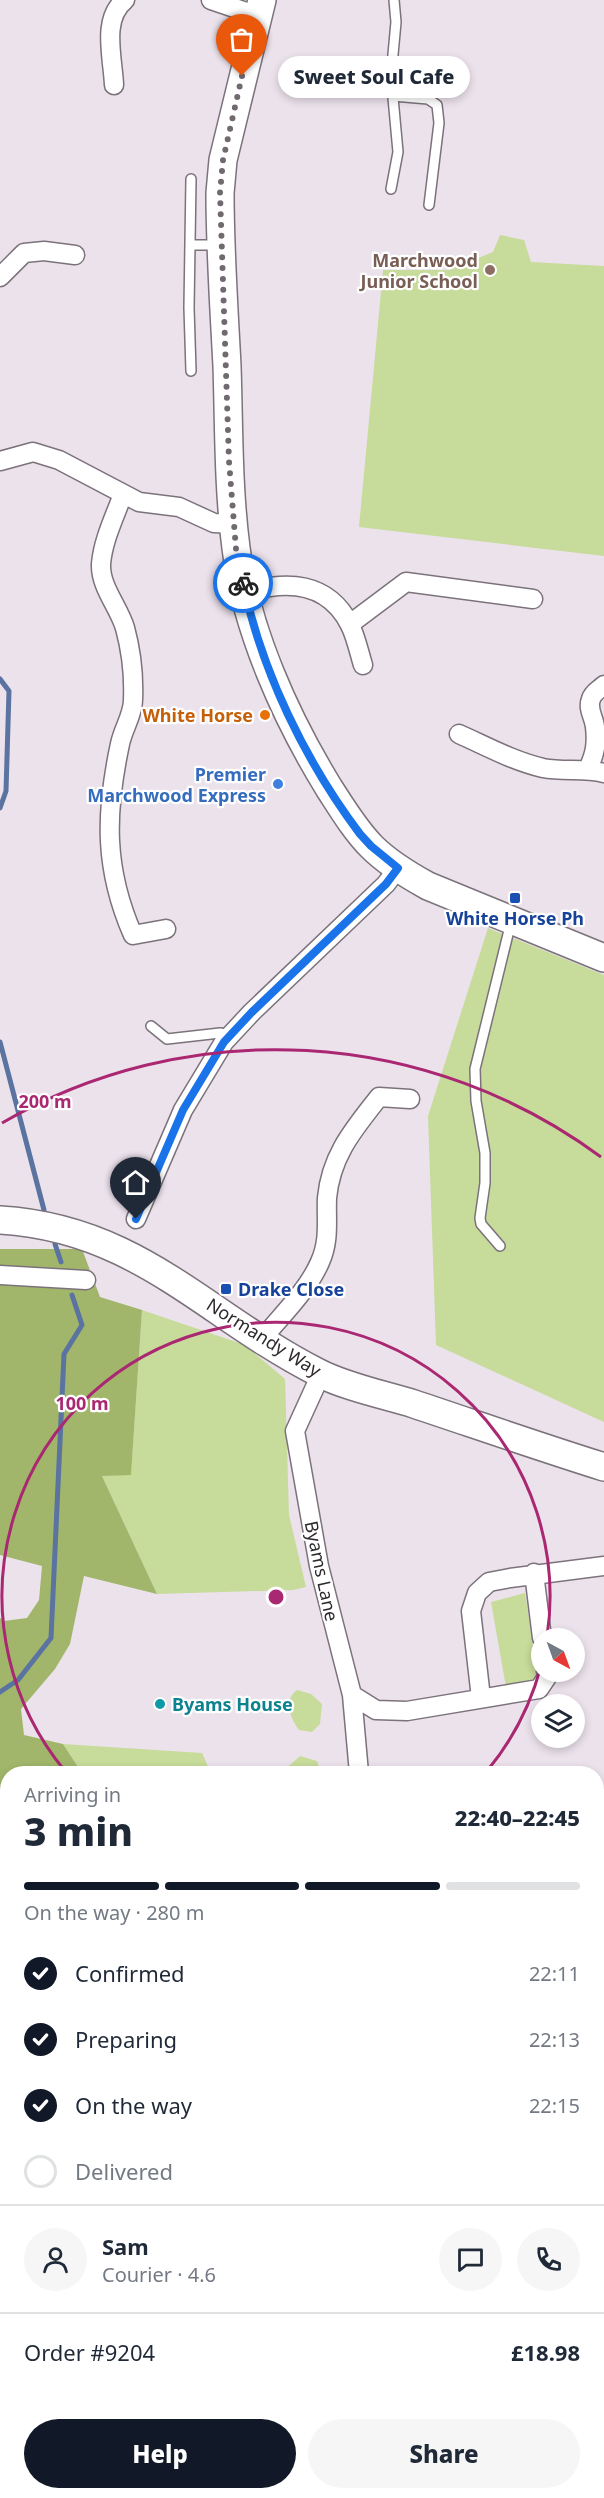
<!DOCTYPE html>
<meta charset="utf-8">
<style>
body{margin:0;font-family:"Noto Sans",sans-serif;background:#f6f6f7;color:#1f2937;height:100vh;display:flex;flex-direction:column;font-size:22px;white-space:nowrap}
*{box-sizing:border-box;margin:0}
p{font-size:20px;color:#747a83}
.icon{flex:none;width:33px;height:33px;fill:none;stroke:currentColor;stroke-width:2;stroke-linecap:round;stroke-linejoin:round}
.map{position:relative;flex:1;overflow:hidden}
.side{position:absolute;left:0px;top:1766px;width:604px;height:734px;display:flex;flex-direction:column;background:#fff;border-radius:24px 24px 0 0;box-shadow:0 3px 9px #0003}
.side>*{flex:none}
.needle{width:39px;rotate:139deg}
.tools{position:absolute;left:531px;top:1628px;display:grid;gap:12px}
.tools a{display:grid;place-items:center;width:54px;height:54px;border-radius:50%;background:#fff;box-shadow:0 3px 9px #0003;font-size:30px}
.pin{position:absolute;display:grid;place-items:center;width:51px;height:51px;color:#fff;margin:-62px -26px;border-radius:50% 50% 50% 0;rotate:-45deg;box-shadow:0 0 6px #0007}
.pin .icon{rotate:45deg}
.courier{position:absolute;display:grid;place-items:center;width:60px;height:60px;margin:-30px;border:4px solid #1a73e8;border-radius:50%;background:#fff;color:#222;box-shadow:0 2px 8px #0007}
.bubble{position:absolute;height:42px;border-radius:21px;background:#fff;box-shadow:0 3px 9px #0003;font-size:20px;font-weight:800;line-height:42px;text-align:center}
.summary em{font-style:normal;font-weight:800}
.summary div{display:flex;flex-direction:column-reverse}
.summary{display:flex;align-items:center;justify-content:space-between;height:102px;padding:0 24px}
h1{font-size:39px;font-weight:800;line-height:45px}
.bar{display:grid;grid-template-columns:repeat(4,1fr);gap:9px 6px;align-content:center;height:72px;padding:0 24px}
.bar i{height:8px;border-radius:4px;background:#e0e1e3}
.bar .active{background:#111827}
.bar p{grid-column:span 4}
.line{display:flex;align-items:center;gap:15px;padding:0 24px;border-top:2px solid #e0e1e3}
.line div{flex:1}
.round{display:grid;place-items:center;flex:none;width:63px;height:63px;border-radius:32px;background:#f6f6f7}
ol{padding:0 24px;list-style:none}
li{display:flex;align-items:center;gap:18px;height:66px}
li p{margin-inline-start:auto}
li .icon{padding:6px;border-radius:50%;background:#111827;color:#fff;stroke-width:4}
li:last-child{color:#747a83}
li i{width:33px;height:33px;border:3px solid #e0e1e3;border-radius:50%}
.cta{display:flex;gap:12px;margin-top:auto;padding:12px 24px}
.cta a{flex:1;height:69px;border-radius:36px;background:#111827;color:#fff;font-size:24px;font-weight:800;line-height:69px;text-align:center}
.cta a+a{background:#f6f6f7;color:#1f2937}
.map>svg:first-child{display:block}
</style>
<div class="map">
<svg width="604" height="2498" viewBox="0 0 604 2498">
<rect width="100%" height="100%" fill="#ece2ec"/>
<path fill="#c7db9a" d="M 500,235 L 524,240 L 531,262 L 604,266 L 604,556 L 359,527 L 383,270 L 449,270 L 493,252 Z
M 488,928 L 604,975 L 604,1422 L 436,1345 L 428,1116 Z
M 142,1310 L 245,1345 L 285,1379 L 289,1515 L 306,1587 L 293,1590 L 157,1594 L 102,1476 L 131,1474 Z
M 525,1593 L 538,1678 L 506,1687 L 491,1602 Z
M 297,1690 L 311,1694 L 322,1704 L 320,1724 L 312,1732 L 299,1730 C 290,1718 283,1700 297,1690 Z
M 63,1744 L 202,1753 L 211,1773 L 82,1773 Z
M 300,1756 L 317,1761 L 321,1773 L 281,1773 Z
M 7,1813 L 7,2336 L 0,2334 L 0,1814 Z"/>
<path fill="#a1b66b" d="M 0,1249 L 82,1249 L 100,1297 L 142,1310 L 131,1475 L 102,1476 L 157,1594 L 84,1576 L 70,1644 L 55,1669 L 21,1709 L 24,1735 L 63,1744 L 82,1773 L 8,1773 L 7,1813 L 0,1814 L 0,1618 L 4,1621 L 27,1618 L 39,1600 L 42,1566 L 0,1555 Z"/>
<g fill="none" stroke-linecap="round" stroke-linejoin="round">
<path stroke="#5a73a0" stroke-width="5" d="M 0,679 L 9,691 L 6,791 L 0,808
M 0,1042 L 44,1210
M 55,1244 L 61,1262
M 0,1692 L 18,1680 L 51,1638 L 64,1354 L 82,1325 L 72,1295"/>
<g stroke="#7b727b" stroke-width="12">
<path id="lane" d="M 393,96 L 428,99 L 437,105 L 439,123 L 429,205
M 391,189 L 398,152 L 391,76 L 396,22 L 394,0
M 190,245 L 218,245
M 191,371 L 189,308 L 191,179
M 151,1026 L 167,1039 L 220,1033 L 230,1035
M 500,1246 L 481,1224 L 480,1218 L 485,1183 L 485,1153 L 476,1101 L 475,1069 L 511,922
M 597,2102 L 604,2100
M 0,2341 L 8,2342
M 87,2492 L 90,2498
M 203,2492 L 205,2498
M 509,2492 L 510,2498
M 270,2498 L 272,2492"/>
</g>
<g stroke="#7b727b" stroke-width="21">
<path id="street" d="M 211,0 L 258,16
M 114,85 C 113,58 101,19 125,0
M 0,277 L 24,253 L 44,251 L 75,255
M 0,461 L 33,452 L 59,460 L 139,502 L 179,507 L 214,523 L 234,524
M 123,494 C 115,516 103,540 101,564 C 100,587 119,607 125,628 C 131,650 134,676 133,700 C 133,715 123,729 120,744 C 105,814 104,869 133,935 L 166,929
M 245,593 C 286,580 328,581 350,625 C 356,637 359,652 363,665
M 350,624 L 406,582 L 533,599
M 459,734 C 486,746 513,761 543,768 C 563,772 584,768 604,773
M 588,769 C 595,754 597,744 595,727 C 594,717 587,709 591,699 C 593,692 599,690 604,685
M 136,1219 L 183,1110 L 224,1042 L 252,1012 L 386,884 L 398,868
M 0,1275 L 86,1280
M 262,1339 C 282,1315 308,1290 320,1262 C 330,1240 326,1220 327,1198 C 331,1155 354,1129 379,1097 L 410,1099
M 321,1374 L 295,1431 L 319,1566 L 352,1695 L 359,1773
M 534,1573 L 542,1638
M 352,1695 L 376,1710 L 407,1711 L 539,1689 L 547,1677 L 546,1671
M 481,1698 L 471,1611 L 477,1593 L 489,1582 L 510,1578 L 604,1566"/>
</g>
<g stroke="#7b727b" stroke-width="30">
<path id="secondary" d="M 262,0 L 223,160 L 220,193 C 220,251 224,308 227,366 C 229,426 228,487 236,548 C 246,630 286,718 329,788 C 342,808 355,830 372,847 C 388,863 408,875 428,886 L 604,958
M 0,1220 C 138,1228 206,1316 319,1373 C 346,1387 385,1395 414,1404 C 477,1425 540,1447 604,1467"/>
</g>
<use href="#lane" stroke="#fff" stroke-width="9"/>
<use href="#street" stroke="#fff" stroke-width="18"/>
<use href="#secondary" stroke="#fff" stroke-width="27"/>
</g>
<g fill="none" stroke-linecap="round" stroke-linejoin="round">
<path stroke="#706a70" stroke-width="6" stroke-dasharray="0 10.8" d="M 242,76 L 223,160 L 220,193 L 229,461 L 236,549 L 243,583"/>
<path stroke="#1a73e8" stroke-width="8" d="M 136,1219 L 183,1110 L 224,1042 L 252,1012 L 386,884 L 398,868 L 371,846 L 360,834 C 305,761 262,672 243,583"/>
</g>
<g fill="none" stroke="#aa2772" stroke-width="3">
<path d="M541 1666A274 274 0 0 1 487 1771M65 1771A274 274 0 1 1 547 1637"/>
<path d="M2 1123A547 547 0 0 1 601 1157"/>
</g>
<circle fill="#8d6e63" stroke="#fff" stroke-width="2" cx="490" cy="270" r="6"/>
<circle fill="#e8710a" stroke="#fff" stroke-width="2" cx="265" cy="715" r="6"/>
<circle fill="#3f7fe0" stroke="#fff" stroke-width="2" cx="278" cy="784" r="6"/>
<g fill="#1a4fb4" stroke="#fff" stroke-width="2">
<rect x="509" y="892" width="12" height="12" rx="3"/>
<rect x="220" y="1283" width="12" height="12" rx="3"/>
</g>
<circle fill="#0f9aa8" stroke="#fff" stroke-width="2" cx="160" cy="1704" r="6"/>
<g text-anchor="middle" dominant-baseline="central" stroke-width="4.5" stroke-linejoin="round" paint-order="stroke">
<g font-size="18" font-weight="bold" fill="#785e54" stroke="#fff" text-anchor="end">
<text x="478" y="260">Marchwood<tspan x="478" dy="21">Junior School</tspan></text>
</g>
<g font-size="18" font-weight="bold" fill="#c56008" stroke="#fff" text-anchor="end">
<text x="253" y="715">White Horse</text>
</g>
<g font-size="18" font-weight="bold" fill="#366cbe" stroke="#fff" text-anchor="end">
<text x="266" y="774">Premier<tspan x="266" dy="21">Marchwood Express</tspan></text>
</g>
<g font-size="18" font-weight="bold" fill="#164399" stroke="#fff">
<text x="515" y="918">White Horse Ph</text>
<text x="238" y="1289" text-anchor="start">Drake Close</text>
</g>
<g font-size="18" fill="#2d292d" stroke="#fff">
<text transform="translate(264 1337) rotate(32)">Normandy Way</text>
<text transform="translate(322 1571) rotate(78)">Byams Lane</text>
</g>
<g font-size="18" font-weight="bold" fill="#0d838f" stroke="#fff" text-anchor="start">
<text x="172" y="1704">Byams House</text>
</g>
</g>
<circle cx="276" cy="1597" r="9" fill="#aa2772" stroke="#fff" stroke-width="3"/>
<g font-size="18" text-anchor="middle" font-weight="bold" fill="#aa2772" stroke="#fff" stroke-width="4.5" stroke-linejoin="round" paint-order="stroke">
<text x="45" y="1108">200 m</text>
<text x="82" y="1410">100 m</text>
</g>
</svg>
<div class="tools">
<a><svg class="needle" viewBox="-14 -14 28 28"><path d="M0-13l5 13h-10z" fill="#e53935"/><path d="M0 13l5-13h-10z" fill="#747a83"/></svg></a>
<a><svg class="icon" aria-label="layers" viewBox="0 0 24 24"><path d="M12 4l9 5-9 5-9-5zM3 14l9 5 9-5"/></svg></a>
</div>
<div class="pin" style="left:242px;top:76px;background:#ea580c"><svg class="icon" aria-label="bag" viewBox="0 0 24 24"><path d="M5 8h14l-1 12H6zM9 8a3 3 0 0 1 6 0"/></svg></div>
<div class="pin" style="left:136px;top:1219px;background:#1f2937"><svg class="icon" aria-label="home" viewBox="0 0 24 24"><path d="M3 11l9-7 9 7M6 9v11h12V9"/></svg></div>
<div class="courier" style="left:243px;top:583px"><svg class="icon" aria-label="bike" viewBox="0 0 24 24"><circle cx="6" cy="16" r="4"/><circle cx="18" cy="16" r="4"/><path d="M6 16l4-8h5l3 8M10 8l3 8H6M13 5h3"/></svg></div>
<div class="bubble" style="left:278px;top:56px;width:192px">Sweet Soul Cafe</div>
<section class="side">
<div class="summary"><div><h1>3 min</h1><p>Arriving in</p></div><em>22:40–22:45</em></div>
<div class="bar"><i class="active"></i><i class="active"></i><i class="active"></i><i></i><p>On the way · 280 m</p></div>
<ol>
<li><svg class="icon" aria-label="check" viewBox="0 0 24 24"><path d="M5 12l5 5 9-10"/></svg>Confirmed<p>22:11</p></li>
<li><svg class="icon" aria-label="check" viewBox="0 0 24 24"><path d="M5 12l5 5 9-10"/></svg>Preparing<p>22:13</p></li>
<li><svg class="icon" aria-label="check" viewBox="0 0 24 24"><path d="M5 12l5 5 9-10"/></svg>On the way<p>22:15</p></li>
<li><i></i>Delivered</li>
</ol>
<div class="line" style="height:108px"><a class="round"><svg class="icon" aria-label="person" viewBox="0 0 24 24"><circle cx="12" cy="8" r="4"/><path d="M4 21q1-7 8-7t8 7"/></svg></a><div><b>Sam</b><p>Courier · 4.6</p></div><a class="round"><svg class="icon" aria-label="chat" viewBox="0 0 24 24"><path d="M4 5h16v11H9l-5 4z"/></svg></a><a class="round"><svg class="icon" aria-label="phone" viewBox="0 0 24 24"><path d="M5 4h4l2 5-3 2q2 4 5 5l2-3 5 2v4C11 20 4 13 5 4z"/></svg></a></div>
<div class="line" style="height:78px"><div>Order #9204</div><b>£18.98</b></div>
<div class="cta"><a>Help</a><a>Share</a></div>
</section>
</div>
